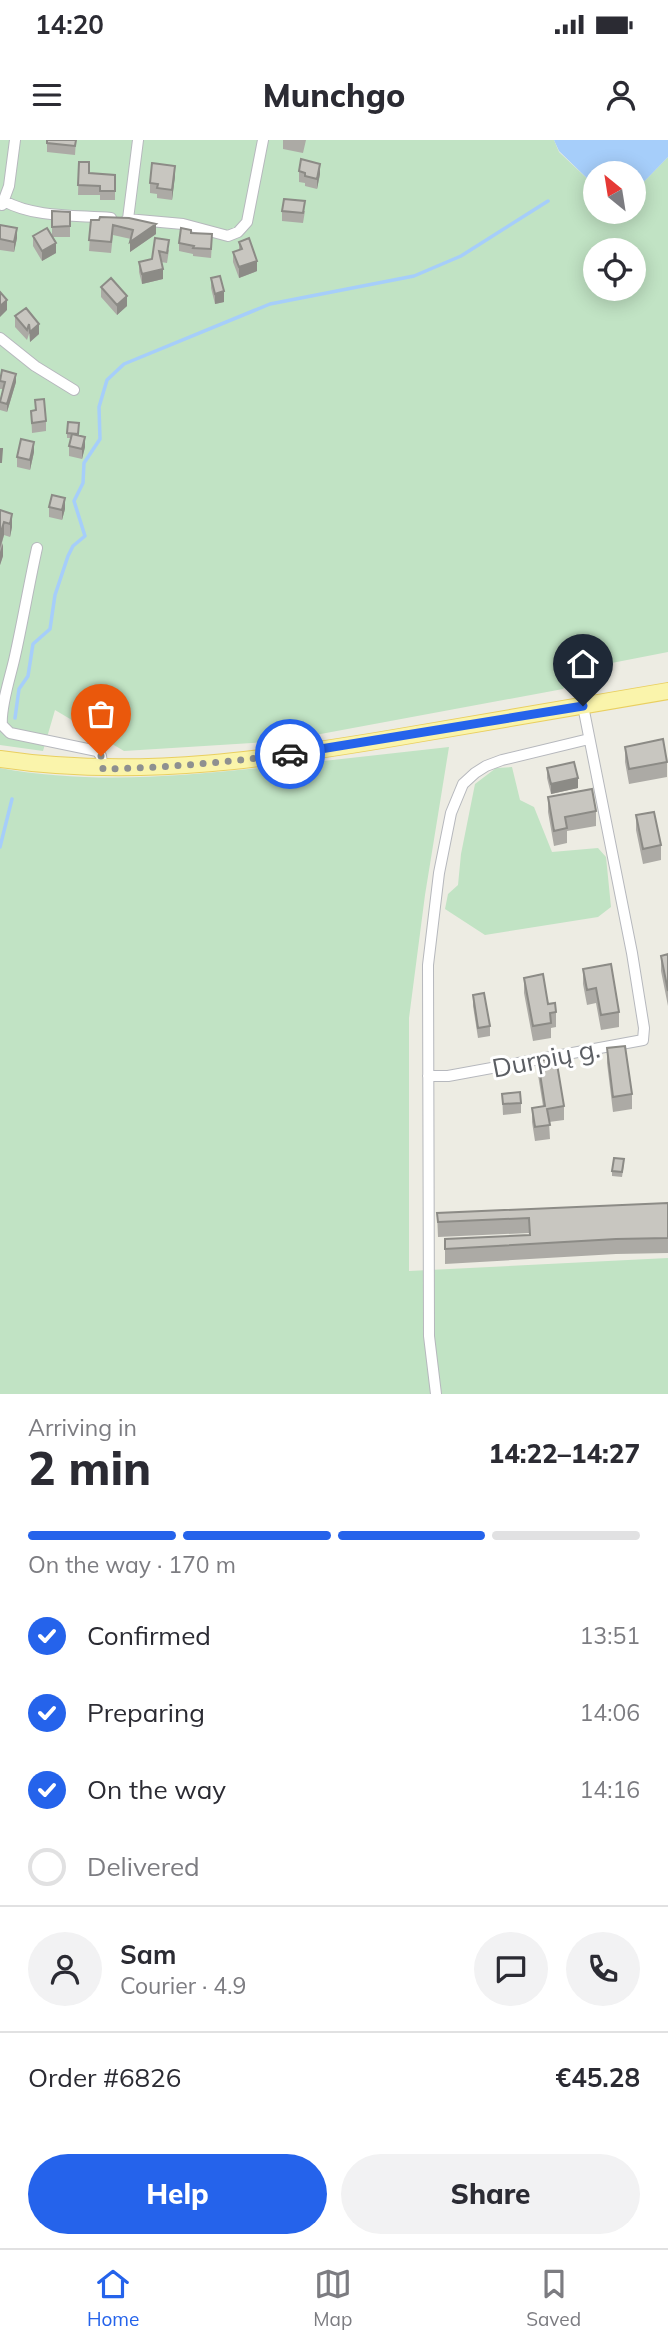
<!DOCTYPE html>
<meta charset="utf-8">
<style>
body{margin:0;font-family:Mulish,sans-serif;background:#f2f2f3;color:#2b2b33;height:100vh;display:flex;flex-direction:column;font-size:26px;white-space:nowrap}
*{box-sizing:border-box;margin:0}
p{font-size:23px;color:#7c7c81}
.icon{flex:none;width:38px;height:38px;fill:none;stroke:currentColor;stroke-width:2;stroke-linecap:round;stroke-linejoin:round}
.map{position:relative;height:1254px;overflow:hidden}
.side{display:flex;flex-direction:column;background:#fff;flex:1}
.side>*{flex:none}
.needle{width:46px;rotate:330deg}
.tools{position:absolute;left:583px;top:21px;display:grid;gap:14px}
.tools a{display:grid;place-items:center;width:63px;height:63px;border-radius:50%;background:#fff;box-shadow:0 4px 18px #0003;font-size:35px}
.pin{position:absolute;display:grid;place-items:center;width:60px;height:60px;color:#fff;margin:-72px -30px;border-radius:50% 50% 50% 0;rotate:-45deg;box-shadow:0 0 7px #0007}
.pin .icon{rotate:45deg}
.courier{position:absolute;display:grid;place-items:center;width:70px;height:70px;margin:-35px;border:5px solid #2563eb;border-radius:50%;background:#fff;color:#222;box-shadow:0 2px 9px #0007}
.summary em{font-style:normal;font-weight:800}
.summary div{display:flex;flex-direction:column-reverse}
.summary{display:flex;align-items:center;justify-content:space-between;height:119px;padding:0 28px}
h1{font-size:46px;font-weight:800;line-height:52px}
.bar{display:grid;grid-template-columns:repeat(4,1fr);gap:10px 7px;align-content:center;height:84px;padding:0 28px}
.bar i{height:9px;border-radius:5px;background:#e1e1e2}
.bar .selected{background:#2563eb}
.bar p{grid-column:span 4}
.line{display:flex;align-items:center;gap:18px;padding:0 28px;border-top:2px solid #e1e1e2}
.line div{flex:1}
.round{display:grid;place-items:center;flex:none;width:74px;height:74px;border-radius:37px;background:#f2f2f3}
ol{padding:0 28px;list-style:none}
li{display:flex;align-items:center;gap:21px;height:77px}
li p{margin-inline-start:auto}
li .icon{padding:7px;border-radius:50%;background:#2563eb;color:#fff;stroke-width:4}
li:last-child{color:#7c7c81}
li i{width:38px;height:38px;border:4px solid #e1e1e2;border-radius:50%}
.button{display:flex;gap:14px;margin-top:auto;padding:14px 28px}
.button a{flex:1;height:80px;border-radius:42px;background:#2563eb;color:#fff;font-size:28px;font-weight:800;line-height:80px;text-align:center}
.button a+a{background:#f2f2f3;color:#2b2b33}
.status{display:flex;justify-content:space-between;align-items:center;height:49px;padding:0 35px;background:#fff;direction:ltr}
.status svg{height:19px;fill:currentColor}
header{display:flex;justify-content:space-between;align-items:center;height:91px;padding:0 28px;background:#fff;font-size:32px;font-weight:800}
.tab-bar{display:flex;justify-content:space-around;align-items:center;height:98px;border-top:2px solid #e1e1e2;background:#fff;font-size:19px;color:#7c7c81}
.tab-bar a{display:grid;justify-items:center;gap:4px}
.tab-bar .selected{color:#2563eb}
.map>svg:first-child{display:block}
</style>
<div class="status"><b>14:20</b><svg viewBox="0 0 49 12"><path d="M0 12V9h3v3zM5 12V6h3v6zM10 12V3h3v9zM15 12V0h3v12zM26 1h20v11H26zM47 4h2v5h-2z"/></svg></div>
<header><svg class="icon" aria-label="menu" viewBox="0 0 24 24"><path d="M4 6h16M4 12h16M4 18h16"/></svg>Munchgo<svg class="icon" aria-label="person" viewBox="0 0 24 24"><circle cx="12" cy="8" r="4"/><path d="M4 21q1-7 8-7t8 7"/></svg></header>
<div class="map">
<svg width="668" height="1254" viewBox="0 0 668 1254">
<rect width="100%" height="100%" fill="#edece3"/>
<path fill="#c1e3c4" fill-rule="evenodd" d="M 0,0 L 554,0 L 559,12 L 595,46 L 595,72 L 634,72 L 634,52 L 668,17 L 668,512 L 581,529 L 563,549 L 283,601 L 124,611 L 55,570 L 43,611 L 0,605 ZM 595,110 L 634,110 L 634,149 L 595,149 Z
M 449,607 L 425,755 L 409,878 L 409,1131 L 668,1118 L 668,1254 L 0,1254 L 0,628 C 92,645 186,636 278,626 C 335,620 392,613 449,607 Z
M 512,627 L 520,660 L 534,667 L 552,712 L 598,708 L 606,717 L 611,767 L 598,777 L 485,795 L 445,769 L 448,754 L 458,745 L 461,714 L 475,644 L 496,628 Z"/>
<path fill="#a6cefa" d="M 554,0 L 668,0 L 668,17 L 634,52 L 634,33 L 595,33 L 595,46 L 559,11 Z"/>
<g fill="none" stroke-linecap="round" stroke-linejoin="round">
<path stroke="#a6cefa" stroke-width="3.5" d="M 15,578 L 19,549 L 28,536 L 33,504 L 50,489 L 55,455 L 68,416 L 73,406 L 85,396 L 74,361 L 83,343 L 84,323 L 100,299 L 99,267 L 107,240 L 124,224 L 270,164 L 414,136 L 461,116 L 548,61
M 0,707 L 12,659"/>
<g stroke="#b6b8bd" stroke-width="12">
<path id="minor" d="M 4,61 C 35,78 77,75 111,78
M 2,65 L 9,46 L 15,0
M 127,79 L 183,84 L 228,96 L 238,92 L 247,82 L 263,0
M 128,79 L 138,0
M 0,198 L 35,226 L 74,250
M 37,408 C 29,444 23,480 15,516 C 11,535 0,567 2,585 L 10,593 L 97,611 L 101,616 L 103,629
M 428,936 L 448,936 L 643,900 L 644,888 L 632,813 L 583,566
M 436,1254 L 429,1196 L 428,825 L 439,733 L 451,673 L 463,644 L 475,633 L 486,626 L 502,620 L 589,599"/>
</g>
<g stroke="#e9cf60" stroke-width="18">
<path id="primary" d="M 0,619 C 140,640 279,618 417,594 C 500,580 584,566 668,551"/>
</g>
<use href="#minor" stroke="#fff" stroke-width="10"/>
<use href="#primary" stroke="#faf4ab" stroke-width="16"/>
</g>
<path fill="#acaaa5" d="M 47,0 L 76,0 L 75,15 L 47,12 Z
M 283,0 L 306,0 L 303,13 L 283,9 Z
M 79,22 L 89,33 L 115,35 L 115,60 L 100,60 L 100,55 L 78,55 Z
M 299,31 L 320,34 L 317,49 L 305,46 L 305,43 L 299,42 Z
M 175,36 L 172,60 L 157,58 L 157,54 L 150,53 L 150,43 Z
M 52,71 L 70,72 L 70,97 L 52,97 L 56,113 L 42,121 L 33,106 L 33,96 L 52,96 Z
M 282,71 L 305,71 L 303,83 L 282,81 Z
M 91,80 L 156,94 L 130,112 L 131,99 L 113,95 L 111,113 L 89,111 Z
M 0,85 L 17,98 L 14,112 L 0,110 Z
M 191,93 L 212,103 L 211,118 L 193,116 L 193,114 L 179,111 L 179,103 Z
M 155,98 L 169,110 L 167,123 L 161,122 L 163,139 L 142,144 L 139,132 L 139,122 L 152,119 Z
M 239,102 L 257,131 L 239,138 L 233,122 L 233,112 L 239,110 Z
M 211,138 L 224,162 L 215,164 L 211,148 Z
M 101,147 L 127,166 L 117,175 L 101,157 Z
M 15,176 L 39,194 L 30,202 L 29,194 L 27,200 L 15,187 Z
M 0,237 L 16,242 L 7,272 L 0,270 L 0,262 L 3,249 L 0,249 Z
M 35,260 L 46,281 L 46,291 L 32,293 L 31,271 L 35,270 Z
M 79,283 L 78,296 L 85,307 L 82,319 L 69,316 L 69,306 L 71,298 L 67,298 L 67,293 Z
M 34,312 L 30,330 L 17,327 L 17,317 Z
M 49,367 L 65,369 L 62,380 L 49,377 Z
M 0,370 L 12,387 L 10,397 L 4,395 L 2,403 L 3,416 L 0,425 Z
M 625,607 L 667,622 L 667,637 L 629,644 L 625,622 Z
M 547,628 L 578,648 L 551,654 L 547,638 Z
M 548,657 L 596,671 L 596,686 L 567,691 L 567,703 L 554,706 L 548,672 Z
M 636,675 L 661,705 L 661,720 L 643,724 L 636,690 Z
M 668,814 L 668,866 L 661,831 L 661,816 Z
M 583,829 L 619,872 L 619,887 L 601,890 L 596,863 L 587,865 L 583,844 Z
M 524,838 L 556,872 L 556,887 L 551,888 L 551,898 L 533,901 L 524,853 Z
M 473,855 L 490,886 L 490,896 L 478,898 L 473,866 Z
M 607,908 L 632,954 L 632,969 L 613,972 L 607,923 Z
M 538,921 L 564,966 L 564,980 L 549,982 L 550,999 L 535,1001 L 532,982 L 532,968 L 543,966 L 538,935 Z
M 502,954 L 521,963 L 521,973 L 503,975 Z
M 624,1024 L 622,1037 L 612,1036 L 612,1031 Z
M 668,1063 L 668,1113 L 616,1114 L 445,1124 L 445,1099 L 529,1095 L 529,1093 L 438,1097 L 437,1073 Z"/>
<path fill="#8c8b86" d="M 320,24 L 320,34 L 317,49 L 317,39 Z
M 175,26 L 175,36 L 172,60 L 172,50 Z
M 156,84 L 156,94 L 130,112 L 130,102 Z
M 17,88 L 17,98 L 14,112 L 14,102 Z
M 56,103 L 56,113 L 42,121 L 42,111 Z
M 257,121 L 257,131 L 239,138 L 239,127 Z
M 163,129 L 163,139 L 142,144 L 142,134 Z
M 224,151 L 224,162 L 215,164 L 215,154 Z
M 127,156 L 127,166 L 117,175 L 117,165 Z
M 7,160 L 7,170 L 0,177 L 0,166 Z
M 39,184 L 39,194 L 30,202 L 30,192 Z
M 16,234 L 16,242 L 7,272 L 7,264 Z
M 85,297 L 85,307 L 82,319 L 82,309 Z
M 34,302 L 34,312 L 30,330 L 30,320 Z
M 65,358 L 65,369 L 62,380 L 62,370 Z
M 12,374 L 12,387 L 10,397 L 10,384 Z
M 4,382 L 4,395 L 0,408 L 0,395 Z
M 3,403 L 3,416 L 0,425 L 0,412 Z
M 578,638 L 578,648 L 551,654 L 551,644 Z"/>
<path fill="#c8c6c0" stroke="#8c8b86" stroke-width="2" d="M 47,0 L 76,0 L 75,6 L 47,3 Z
M 301,19 L 320,24 L 317,39 L 305,36 L 305,33 L 299,31 Z
M 79,22 L 89,22 L 89,33 L 115,35 L 115,51 L 100,51 L 100,46 L 78,45 Z
M 152,23 L 175,26 L 172,50 L 157,48 L 158,44 L 150,43 Z
M 284,59 L 305,61 L 303,73 L 282,71 Z
M 52,71 L 70,72 L 70,86 L 52,87 Z
M 100,77 L 129,78 L 156,84 L 130,102 L 133,90 L 113,85 L 111,102 L 89,100 L 91,80 L 99,80 Z
M 0,85 L 17,88 L 14,102 L 0,99 Z
M 47,88 L 56,103 L 42,111 L 33,96 Z
M 181,88 L 191,90 L 191,93 L 212,94 L 211,109 L 193,108 L 194,106 L 179,103 Z
M 155,98 L 169,100 L 167,113 L 159,111 L 163,129 L 142,134 L 139,122 L 152,119 Z
M 249,98 L 257,121 L 239,127 L 233,112 L 242,109 L 239,102 Z
M 220,136 L 224,151 L 215,154 L 211,138 Z
M 111,138 L 127,156 L 117,165 L 101,147 Z
M 0,152 L 7,160 L 0,166 Z
M 26,168 L 39,184 L 30,192 L 29,184 L 27,190 L 15,176 Z
M 2,230 L 16,234 L 7,264 L 0,262 L 5,242 L 0,241 Z
M 44,259 L 46,281 L 32,283 L 31,271 L 36,270 L 35,260 Z
M 68,282 L 79,283 L 78,294 L 67,293 Z
M 72,294 L 85,297 L 82,309 L 69,306 Z
M 21,299 L 34,302 L 30,320 L 17,317 Z
M 0,309 L 2,309 L 1,322 L 0,322 Z
M 52,355 L 65,358 L 62,370 L 49,367 Z
M 0,370 L 12,374 L 10,384 L 4,382 L 0,395 Z
M 663,599 L 667,622 L 629,629 L 625,607 Z
M 574,622 L 578,638 L 551,644 L 547,628 Z
M 592,649 L 596,671 L 565,677 L 567,688 L 554,691 L 548,657 Z
M 654,672 L 661,705 L 643,709 L 636,675 Z
M 668,814 L 668,851 L 661,816 Z
M 611,824 L 619,872 L 601,875 L 596,848 L 587,850 L 583,829 Z
M 543,834 L 548,864 L 555,863 L 556,872 L 550,873 L 551,883 L 533,886 L 524,838 Z
M 484,853 L 490,886 L 478,888 L 473,855 Z
M 625,906 L 632,954 L 613,957 L 607,908 Z
M 556,918 L 564,966 L 547,969 L 550,985 L 535,987 L 532,968 L 545,966 L 538,921 Z
M 520,952 L 521,963 L 503,964 L 502,954 Z
M 614,1018 L 624,1019 L 622,1032 L 612,1031 Z
M 668,1063 L 668,1098 L 616,1099 L 445,1109 L 445,1099 L 530,1095 L 529,1078 L 438,1082 L 437,1073 Z"/>
<g fill="none" stroke-linecap="round" stroke-linejoin="round">
<path stroke="#8e9090" stroke-width="7" stroke-dasharray="0 12.6" d="M 101,616 L 103,629 C 166,628 228,622 290,614"/>
<path stroke="#2563eb" stroke-width="9" d="M 290,614 L 583,566"/>
</g>
<g text-anchor="middle" dominant-baseline="central" stroke-width="6" stroke-linejoin="round" paint-order="stroke">
<g font-size="26" fill="#5b5e63" stroke="#fff">
<text transform="translate(546 918) rotate(-11)">Durpių g.</text>
</g>
</g>
</svg>
<div class="tools">
<a><svg class="needle" viewBox="-14 -14 28 28"><path d="M0-13l5 13h-10z" fill="#e53935"/><path d="M0 13l5-13h-10z" fill="#7c7c81"/></svg></a>
<a><svg class="icon" aria-label="locate" viewBox="0 0 24 24"><circle cx="12" cy="12" r="6"/><path d="M12 2v4M12 18v4M2 12h4M18 12h4"/></svg></a>
</div>
<div class="pin" style="left:101px;top:616px;background:#ea580c"><svg class="icon" aria-label="bag" viewBox="0 0 24 24"><path d="M5 8h14l-1 12H6zM9 8a3 3 0 0 1 6 0"/></svg></div>
<div class="pin" style="left:583px;top:566px;background:#1f2937"><svg class="icon" aria-label="home" viewBox="0 0 24 24"><path d="M3 11l9-7 9 7M6 9v11h12V9"/></svg></div>
<div class="courier" style="left:290px;top:614px"><svg class="icon" aria-label="car" viewBox="0 0 24 24"><path d="M5 17H2v-5l4-1 3-4h7l3 4 3 1v5h-3M9 17h6M6 11h13"/><circle cx="7" cy="17" r="2"/><circle cx="17" cy="17" r="2"/></svg></div>
</div>
<section class="side">
<div class="summary"><div><h1>2 min</h1><p>Arriving in</p></div><em>14:22–14:27</em></div>
<div class="bar"><i class="selected"></i><i class="selected"></i><i class="selected"></i><i></i><p>On the way · 170 m</p></div>
<ol>
<li><svg class="icon" aria-label="check" viewBox="0 0 24 24"><path d="M5 12l5 5 9-10"/></svg>Confirmed<p>13:51</p></li>
<li><svg class="icon" aria-label="check" viewBox="0 0 24 24"><path d="M5 12l5 5 9-10"/></svg>Preparing<p>14:06</p></li>
<li><svg class="icon" aria-label="check" viewBox="0 0 24 24"><path d="M5 12l5 5 9-10"/></svg>On the way<p>14:16</p></li>
<li><i></i>Delivered</li>
</ol>
<div class="line" style="height:126px"><a class="round"><svg class="icon" aria-label="person" viewBox="0 0 24 24"><circle cx="12" cy="8" r="4"/><path d="M4 21q1-7 8-7t8 7"/></svg></a><div><b>Sam</b><p>Courier · 4.9</p></div><a class="round"><svg class="icon" aria-label="chat" viewBox="0 0 24 24"><path d="M4 5h16v11H9l-5 4z"/></svg></a><a class="round"><svg class="icon" aria-label="phone" viewBox="0 0 24 24"><path d="M5 4h4l2 5-3 2q2 4 5 5l2-3 5 2v4C11 20 4 13 5 4z"/></svg></a></div>
<div class="line" style="height:91px"><div>Order #6826</div><b>€45.28</b></div>
<div class="button"><a>Help</a><a>Share</a></div>
</section>
<nav class="tab-bar">
<a class="selected"><svg class="icon" aria-label="home" viewBox="0 0 24 24"><path d="M3 11l9-7 9 7M6 9v11h12V9"/></svg>Home</a>
<a><svg class="icon" aria-label="map" viewBox="0 0 24 24"><path d="M3 6l6-2 6 2 6-2v14l-6 2-6-2-6 2zM9 4v14M15 6v14"/></svg>Map</a>
<a><svg class="icon" aria-label="saved" viewBox="0 0 24 24"><path d="M7 4h10v16l-5-4-5 4z"/></svg>Saved</a>
</nav>
